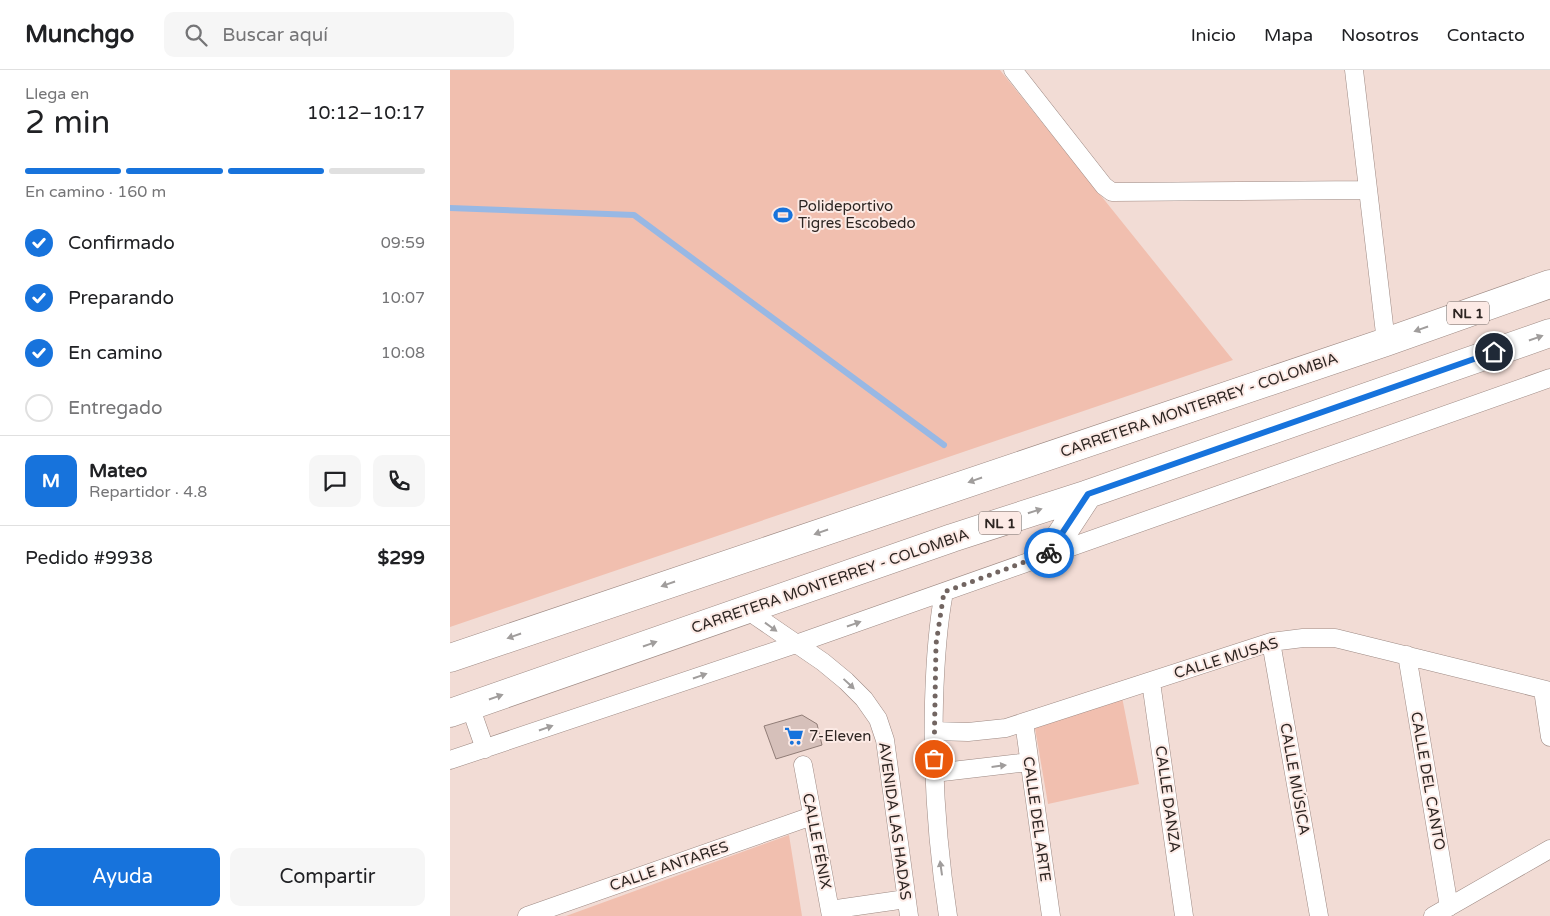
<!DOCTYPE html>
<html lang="es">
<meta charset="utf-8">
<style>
body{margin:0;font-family:"Varela Round",sans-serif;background:#f6f6f6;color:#202124;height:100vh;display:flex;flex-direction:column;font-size:19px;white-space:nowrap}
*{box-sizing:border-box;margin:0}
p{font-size:16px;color:#757577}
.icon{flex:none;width:28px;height:28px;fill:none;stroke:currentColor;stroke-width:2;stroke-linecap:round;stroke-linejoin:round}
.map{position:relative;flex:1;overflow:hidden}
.side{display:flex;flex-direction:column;background:#fff;width:450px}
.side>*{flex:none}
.pin{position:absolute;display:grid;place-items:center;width:42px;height:42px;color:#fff;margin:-21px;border:2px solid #fff;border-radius:50%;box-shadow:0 1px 5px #0007}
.courier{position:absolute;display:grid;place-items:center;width:50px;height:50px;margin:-25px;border:4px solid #1773dc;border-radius:50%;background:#fff;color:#222;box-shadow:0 1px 6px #0007}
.head em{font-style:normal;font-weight:600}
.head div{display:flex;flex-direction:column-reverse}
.head{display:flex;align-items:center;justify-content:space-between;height:85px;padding:0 25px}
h1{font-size:32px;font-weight:600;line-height:38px}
.bar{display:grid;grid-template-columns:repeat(4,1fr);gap:8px 5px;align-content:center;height:60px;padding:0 25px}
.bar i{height:6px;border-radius:4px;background:#e0e0e0}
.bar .selected{background:#1773dc}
.bar p{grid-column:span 4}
.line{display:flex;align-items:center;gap:12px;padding:0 25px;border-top:1px solid #e0e0e0}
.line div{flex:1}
.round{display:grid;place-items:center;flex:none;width:52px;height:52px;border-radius:10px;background:#f6f6f6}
ol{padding:0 25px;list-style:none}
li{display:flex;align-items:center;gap:15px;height:55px}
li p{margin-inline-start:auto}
li .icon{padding:5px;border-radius:50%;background:#1773dc;color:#fff;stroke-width:4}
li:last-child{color:#757577}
li i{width:28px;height:28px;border:2px solid #e0e0e0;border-radius:50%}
.primary-button{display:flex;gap:10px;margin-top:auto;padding:10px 25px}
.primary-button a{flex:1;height:58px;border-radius:10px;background:#1773dc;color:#fff;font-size:20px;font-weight:600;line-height:58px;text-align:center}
.primary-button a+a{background:#f6f6f6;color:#202124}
header{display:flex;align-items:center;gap:30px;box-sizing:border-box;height:70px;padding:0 25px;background:#fff;border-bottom:1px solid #e0e0e0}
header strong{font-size:24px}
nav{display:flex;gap:28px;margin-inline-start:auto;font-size:18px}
.search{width:350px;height:45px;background:#f6f6f6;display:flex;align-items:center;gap:12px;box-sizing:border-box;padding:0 18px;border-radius:10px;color:#757577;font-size:19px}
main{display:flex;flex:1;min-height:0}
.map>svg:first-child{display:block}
</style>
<header>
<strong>Munchgo</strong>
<div class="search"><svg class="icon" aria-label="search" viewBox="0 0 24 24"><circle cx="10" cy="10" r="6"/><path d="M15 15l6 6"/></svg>Buscar aquí</div>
<nav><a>Inicio</a><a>Mapa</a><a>Nosotros</a><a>Contacto</a></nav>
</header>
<main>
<section class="side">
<div class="head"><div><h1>2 min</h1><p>Llega en</p></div><em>10:12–10:17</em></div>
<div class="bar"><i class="selected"></i><i class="selected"></i><i class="selected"></i><i></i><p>En camino · 160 m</p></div>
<ol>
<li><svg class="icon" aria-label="check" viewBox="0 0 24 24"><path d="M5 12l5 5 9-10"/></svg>Confirmado<p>09:59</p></li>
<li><svg class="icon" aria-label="check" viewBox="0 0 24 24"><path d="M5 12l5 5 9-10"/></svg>Preparando<p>10:07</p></li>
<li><svg class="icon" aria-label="check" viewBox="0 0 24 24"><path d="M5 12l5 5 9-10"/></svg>En camino<p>10:08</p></li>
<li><i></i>Entregado</li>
</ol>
<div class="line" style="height:90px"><b class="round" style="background:#1773dc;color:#fff">M</b><div><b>Mateo</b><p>Repartidor · 4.8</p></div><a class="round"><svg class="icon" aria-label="chat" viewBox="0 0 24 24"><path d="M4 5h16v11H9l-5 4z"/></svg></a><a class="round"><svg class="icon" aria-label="phone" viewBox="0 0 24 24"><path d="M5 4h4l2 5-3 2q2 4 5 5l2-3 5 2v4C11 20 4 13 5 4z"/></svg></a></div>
<div class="line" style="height:65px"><div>Pedido #9938</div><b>$299</b></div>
<div class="primary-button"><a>Ayuda</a><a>Compartir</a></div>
</section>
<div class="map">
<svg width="1100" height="846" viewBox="0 0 1100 846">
<rect width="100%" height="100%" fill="#f2dcd5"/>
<path fill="#f1bfaf" d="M 0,0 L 550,0 L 783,290 L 0,557 Z
M 672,627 L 689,714 L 598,734 L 585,658 Z
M 339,765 L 352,846 L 116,846 Z"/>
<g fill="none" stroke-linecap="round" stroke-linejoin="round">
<path stroke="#98b8e4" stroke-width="6" d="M 0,138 L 184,145 L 494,375"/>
</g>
<path fill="#d6c0ba" stroke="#917d77" d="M 352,645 L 367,654 L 372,675 L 326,689 L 314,656 Z"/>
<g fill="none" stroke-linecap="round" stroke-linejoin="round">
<g stroke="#9d8983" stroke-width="19">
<path id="street" d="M 563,0 L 654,116 L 662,122 L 918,120
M 904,0 L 936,272
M 494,522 C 487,559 485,595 484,632 C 482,706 487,773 498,846
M 297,540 L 373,592 L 396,611 L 414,629 L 428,649 L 435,670 L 459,846
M 821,572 L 869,846
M 957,585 L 999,837
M 701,612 L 734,846
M 1093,620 L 1100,667
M 20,636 L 35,679
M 574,652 L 601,846
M 484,661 L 518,662 L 556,658 L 821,572 L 853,568 L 885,568 L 1100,621
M 0,690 L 346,574 L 1100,308
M 353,695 L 381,846
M 484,703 L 579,692
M 380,840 L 456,829
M 77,846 L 362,746
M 983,846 L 1100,779"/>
</g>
<g stroke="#9d8983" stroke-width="29">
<path id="primary" d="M 598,485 L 638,424
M 0,588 L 936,272 L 1100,214
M 0,643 L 502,468 L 638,424 L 1100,263"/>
</g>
<use href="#street" stroke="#fff" stroke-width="18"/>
<use href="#primary" stroke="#fff" stroke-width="28"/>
</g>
<defs><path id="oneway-solid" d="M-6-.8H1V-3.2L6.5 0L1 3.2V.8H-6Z" transform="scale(1.25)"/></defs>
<g fill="#a09d9c">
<use href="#oneway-solid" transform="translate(971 259) rotate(161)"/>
<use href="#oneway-solid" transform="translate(1086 268) rotate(-19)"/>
<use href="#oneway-solid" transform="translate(525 410) rotate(161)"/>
<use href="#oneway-solid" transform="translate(585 441) rotate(-18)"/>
<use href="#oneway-solid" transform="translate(371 462) rotate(161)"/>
<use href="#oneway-solid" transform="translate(218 514) rotate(161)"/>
<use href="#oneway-solid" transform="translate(404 554) rotate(-19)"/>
<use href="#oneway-solid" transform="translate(321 557) rotate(36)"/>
<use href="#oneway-solid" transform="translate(64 566) rotate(161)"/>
<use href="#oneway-solid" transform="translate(200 574) rotate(-19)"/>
<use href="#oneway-solid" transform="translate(250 606) rotate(-19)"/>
<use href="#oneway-solid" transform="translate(399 614) rotate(43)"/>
<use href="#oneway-solid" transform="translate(46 627) rotate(-19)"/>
<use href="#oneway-solid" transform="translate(96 658) rotate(-19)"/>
<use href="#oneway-solid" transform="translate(549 696) rotate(-7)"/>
<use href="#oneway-solid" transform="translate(491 798) rotate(-98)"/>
</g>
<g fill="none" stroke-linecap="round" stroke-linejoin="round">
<path stroke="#726561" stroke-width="5" stroke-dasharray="0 9" d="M 484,689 L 486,574 L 494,522 L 599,483"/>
<path stroke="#1773dc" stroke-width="6" d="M 599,483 L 638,424 L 1044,282"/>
</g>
<defs>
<g id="stadium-bare" transform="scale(1.5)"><path d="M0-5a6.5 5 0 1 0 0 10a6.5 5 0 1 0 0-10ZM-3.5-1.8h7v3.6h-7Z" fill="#1773dc" stroke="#fceae5" stroke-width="2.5" paint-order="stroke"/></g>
<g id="supermarket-bare" transform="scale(1.5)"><path d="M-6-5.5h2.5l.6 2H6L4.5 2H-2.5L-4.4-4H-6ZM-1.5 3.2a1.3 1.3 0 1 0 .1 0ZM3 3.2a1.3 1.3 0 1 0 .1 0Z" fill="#1773dc" stroke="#fceae5" stroke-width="2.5" paint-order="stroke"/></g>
</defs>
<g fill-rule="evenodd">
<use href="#stadium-bare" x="333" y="145"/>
<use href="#supermarket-bare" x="344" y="666"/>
</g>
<g text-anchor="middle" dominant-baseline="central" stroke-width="4" stroke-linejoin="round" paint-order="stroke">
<g fill="#fceae5" stroke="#6b605c" stroke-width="1">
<rect x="997" y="231.5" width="42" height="23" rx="4"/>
<rect x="529" y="441.5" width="42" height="23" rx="4"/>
</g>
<g font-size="14" font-weight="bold" fill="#2d2522">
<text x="1018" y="243">NL 1</text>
<text x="550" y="453">NL 1</text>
</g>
<g font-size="15" fill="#2d2522" stroke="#fceae5" text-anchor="start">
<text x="348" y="136">Polideportivo<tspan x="348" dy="17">Tigres Escobedo</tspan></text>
<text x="359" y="666">7-Eleven</text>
</g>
<g font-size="15" fill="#2d2522" stroke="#fceae5">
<text transform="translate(749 335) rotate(-19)">CARRETERA MONTERREY - COLOMBIA</text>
<text transform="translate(380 511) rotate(-19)">CARRETERA MONTERREY - COLOMBIA</text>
<text transform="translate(776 588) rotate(-17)">CALLE MUSAS</text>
<text transform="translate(845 709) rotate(80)">CALLE MÚSICA</text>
<text transform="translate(978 711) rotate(80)">CALLE DEL CANTO</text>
<text transform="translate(718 729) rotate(82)">CALLE DANZA</text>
<text transform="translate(587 749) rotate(82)">CALLE DEL ARTE</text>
<text transform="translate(445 751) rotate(82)">AVENIDA LAS HADAS</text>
<text transform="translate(367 771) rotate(79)">CALLE FÉNIX</text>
<text transform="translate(219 796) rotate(-19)">CALLE ANTARES</text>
</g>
</g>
</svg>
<div class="pin" style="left:484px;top:689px;background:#ea580c"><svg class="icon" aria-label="bag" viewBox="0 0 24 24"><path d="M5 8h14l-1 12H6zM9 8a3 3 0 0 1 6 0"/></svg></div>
<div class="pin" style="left:1044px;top:282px;background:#1f2937"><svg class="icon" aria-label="home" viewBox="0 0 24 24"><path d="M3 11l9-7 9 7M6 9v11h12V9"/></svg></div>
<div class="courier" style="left:599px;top:483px"><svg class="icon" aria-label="bike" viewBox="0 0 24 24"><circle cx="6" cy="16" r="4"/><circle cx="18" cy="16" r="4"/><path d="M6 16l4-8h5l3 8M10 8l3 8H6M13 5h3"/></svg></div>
</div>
</main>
